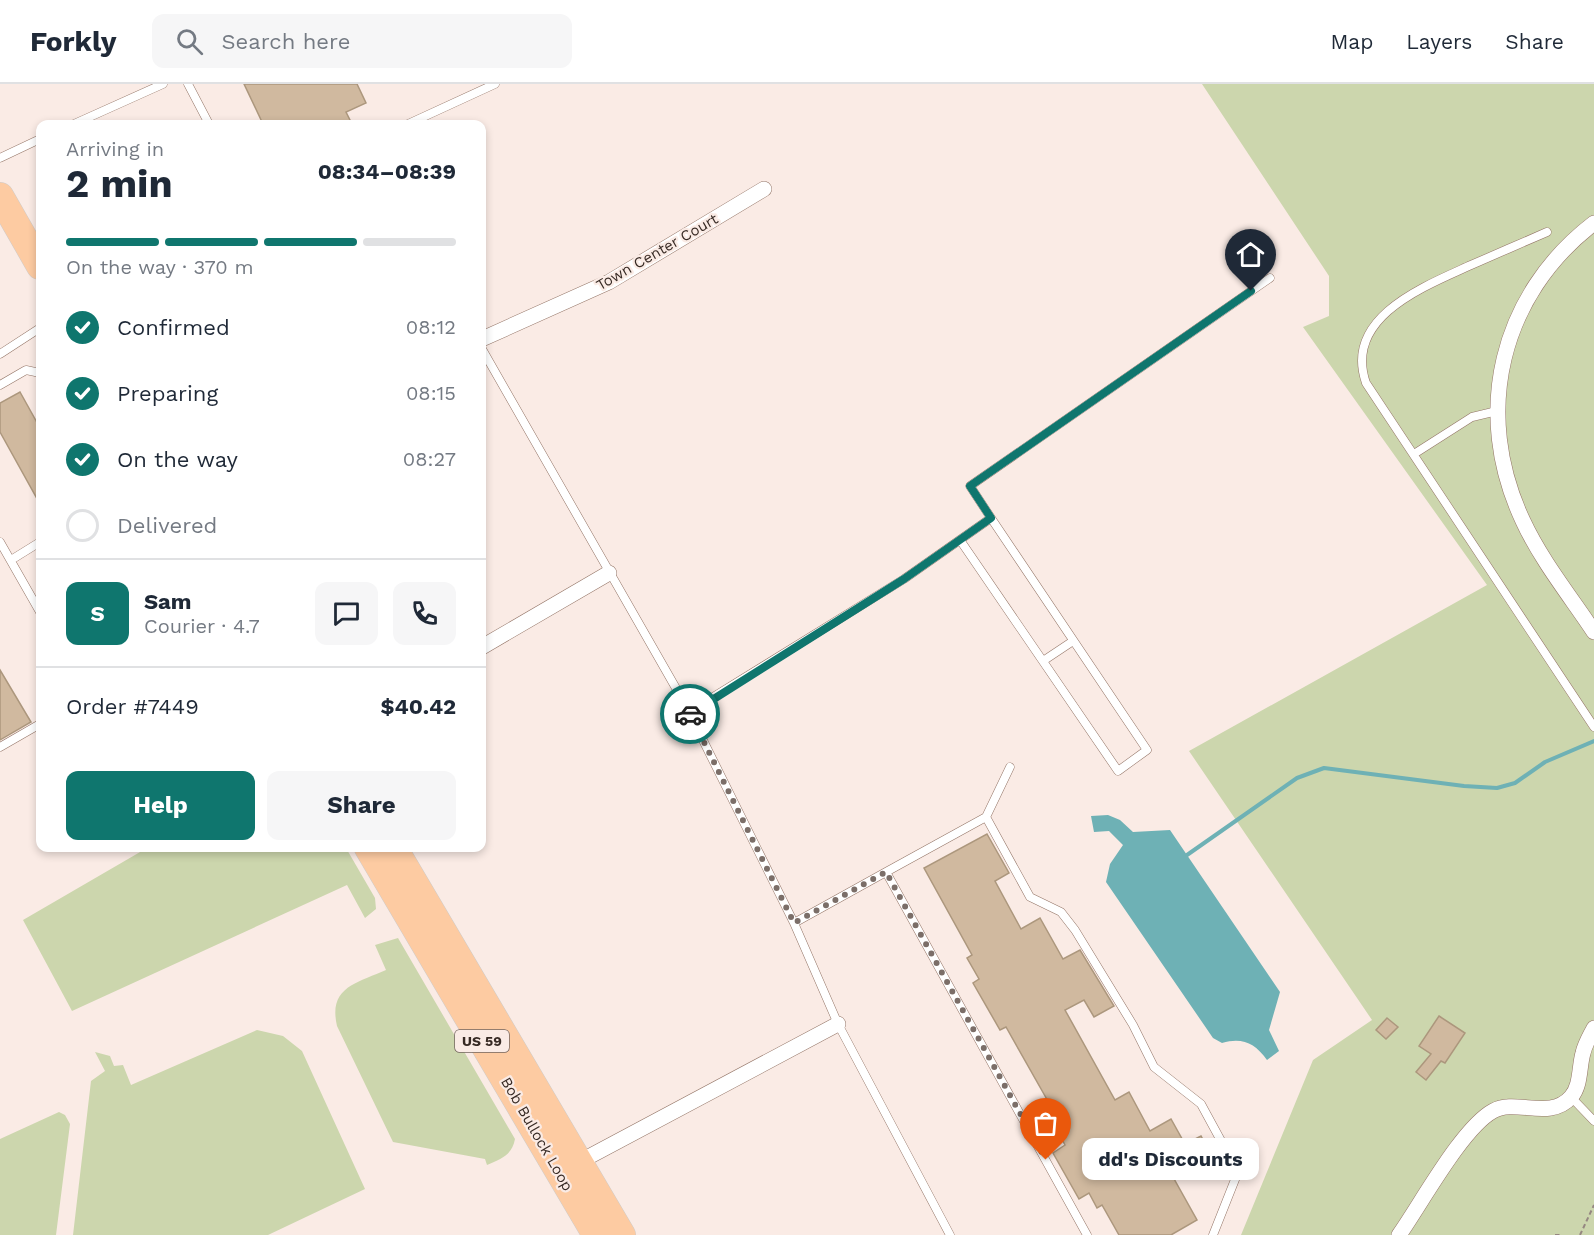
<!DOCTYPE html>
<meta charset="utf-8">
<style>
body{margin:0;font-family:"Work Sans",sans-serif;background:#f6f6f7;color:#1f2937;height:100vh;display:flex;flex-direction:column;font-size:22px;white-space:nowrap}
*{box-sizing:border-box;margin:0}
p{font-size:20px;color:#747a83}
.icon{flex:none;width:33px;height:33px;fill:none;stroke:currentColor;stroke-width:2;stroke-linecap:round;stroke-linejoin:round}
.map{position:relative;flex:1;overflow:hidden}
.panel{position:absolute;left:36px;top:36px;width:450px;height:732px;display:flex;flex-direction:column;background:#fff;border-radius:12px;box-shadow:0 3px 9px #0003}
.panel>*{flex:none}
.pin{position:absolute;display:grid;place-items:center;width:51px;height:51px;color:#fff;margin:-62px -26px;border-radius:50% 50% 50% 0;rotate:-45deg;box-shadow:0 0 6px #0007}
.pin .icon{rotate:45deg}
.courier{position:absolute;display:grid;place-items:center;width:60px;height:60px;margin:-30px;border:4px solid #0f766e;border-radius:50%;background:#fff;color:#222;box-shadow:0 2px 8px #0007}
.bubble{position:absolute;height:42px;border-radius:12px;background:#fff;box-shadow:0 3px 9px #0003;font-size:20px;font-weight:700;line-height:42px;text-align:center}
.headline em{font-style:normal;font-weight:700}
.headline div{display:flex;flex-direction:column-reverse}
.headline{display:flex;align-items:center;justify-content:space-between;height:102px;padding:0 30px}
h1{font-size:39px;font-weight:700;line-height:45px}
.bar{display:grid;grid-template-columns:repeat(4,1fr);gap:9px 6px;align-content:center;height:72px;padding:0 30px}
.bar i{height:8px;border-radius:4px;background:#e0e1e3}
.bar .current{background:#0f766e}
.bar p{grid-column:span 4}
.line{display:flex;align-items:center;gap:15px;padding:0 30px;border-top:2px solid #e0e1e3}
.line div{flex:1}
.round{display:grid;place-items:center;flex:none;width:63px;height:63px;border-radius:12px;background:#f6f6f7}
ol{padding:0 30px;list-style:none}
li{display:flex;align-items:center;gap:18px;height:66px}
li p{margin-inline-start:auto}
li .icon{padding:6px;border-radius:50%;background:#0f766e;color:#fff;stroke-width:4}
li:last-child{color:#747a83}
li i{width:33px;height:33px;border:3px solid #e0e1e3;border-radius:50%}
.action{display:flex;gap:12px;margin-top:auto;padding:12px 30px}
.action a{flex:1;height:69px;border-radius:12px;background:#0f766e;color:#fff;font-size:24px;font-weight:700;line-height:69px;text-align:center}
.action a+a{background:#f6f6f7;color:#1f2937}
header{display:flex;align-items:center;gap:36px;box-sizing:border-box;height:84px;padding:0 30px;background:#fff;border-bottom:2px solid #e0e1e3}
header strong{font-size:28px}
nav{display:flex;gap:33px;margin-inline-start:auto;font-size:21px}
.search{width:420px;height:54px;background:#f6f6f7;display:flex;align-items:center;gap:15px;box-sizing:border-box;padding:0 21px;border-radius:12px;color:#747a83;font-size:22px}
.map>svg:first-child{display:block}
</style>
<header>
<strong>Forkly</strong>
<div class="search"><svg class="icon" aria-label="search" viewBox="0 0 24 24"><circle cx="10" cy="10" r="6"/><path d="M15 15l6 6"/></svg>Search here</div>
<nav><a>Map</a><a>Layers</a><a>Share</a></nav>
</header>
<div class="map">
<svg width="1594" height="1151" viewBox="0 0 1594 1151">
<rect width="100%" height="100%" fill="#faebe5"/>
<path fill="#ccd6ad" d="M 1202,0 L 1594,0 L 1594,1151 L 1241,1151 L 1313,976 L 1372,936 L 1189,667 L 1487,501 L 1303,243 L 1329,232 L 1329,192 Z
M 147,764 L 346,764 L 375,814 L 376,825 L 365,834 L 347,801 L 72,927 L 23,836 Z
M 398,854 L 515,1055 C 512,1071 501,1075 487,1081 L 485,1075 L 393,1058 L 337,942 C 328,903 357,899 386,886 L 375,861 Z
M 257,946 L 283,952 L 302,967 L 365,1105 L 268,1151 L 73,1151 L 91,997 L 105,987 L 95,968 L 110,972 L 114,982 L 123,981 L 131,1001 Z
M 59,1028 L 65,1031 L 70,1040 L 56,1151 L 0,1151 L 0,1055 Z"/>
<path fill="#6eb1b5" d="M 1108,731 L 1120,736 L 1133,748 L 1170,746 L 1280,908 L 1269,946 L 1279,967 L 1267,976 C 1255,959 1242,953 1222,959 L 1213,954 L 1106,798 L 1110,780 L 1123,761 L 1109,747 L 1094,748 L 1091,732 Z"/>
<g fill="none" stroke-linecap="round" stroke-linejoin="round">
<path stroke="#6eb1b5" stroke-width="4" d="M 1187,771 L 1297,694 L 1324,684 L 1464,702 L 1497,704 L 1515,699 L 1545,678 L 1594,657"/>
</g>
<path fill="#d0b99f" stroke="#ac977d" stroke-width="1.5" d="M 244,0 L 357,0 L 366,19 L 346,28 L 352,40 L 263,40 Z
M 20,308 L 40,344 L 40,420 L 0,348 L 0,319 Z
M 0,586 L 31,638 L 0,656 Z
M 987,750 L 1009,789 L 995,797 L 1021,845 L 1040,834 L 1063,875 L 1080,866 L 1114,922 L 1094,933 L 1084,916 L 1065,926 L 1115,1016 L 1129,1008 L 1150,1047 L 1171,1035 L 1185,1060 L 1201,1052 L 1207,1063 L 1168,1084 L 1197,1136 L 1171,1151 L 1119,1151 L 1102,1121 L 1097,1124 L 1089,1109 L 1079,1115 L 1053,1069 L 1065,1061 L 1057,1046 L 1062,1042 L 1006,943 L 1000,946 L 973,899 L 979,895 L 967,874 L 972,871 L 924,784 Z
M 1439,932 L 1465,949 L 1445,979 L 1441,977 L 1426,996 L 1416,988 L 1431,970 L 1419,962 Z
M 1387,934 L 1398,943 L 1386,955 L 1376,946 Z"/>
<g fill="none" stroke-linecap="round" stroke-linejoin="round">
<g stroke="#937466" stroke-width="9">
<path id="lane" d="M 188,0 L 209,40
M 74,40 L 163,0
M 408,40 L 495,0
M 0,74 L 40,55
M 1547,148 C 1522,159 1496,170 1471,181 C 1425,202 1343,233 1366,299 L 1594,643
M 482,265 L 685,620 L 794,839
M 0,270 L 40,244
M 0,301 L 26,286 L 40,289
M 1414,370 L 1472,333 L 1497,327
M 960,456 L 1118,687 L 1147,666 L 991,434
M 0,458 L 40,528
M 11,476 L 40,458
M 1043,577 L 1073,557
M 689,628 L 904,495 L 991,434 L 970,402 L 1270,194
M 0,663 L 40,640
M 1010,683 L 986,733 L 1030,813 L 1061,828 L 1075,846 L 1133,941 L 1154,983 L 1201,1020 L 1238,1088 L 1213,1151
M 886,788 L 986,733
M 1571,1013 L 1594,1037
M 950,1151 L 838,940 L 794,839 L 886,788 L 1087,1151"/>
</g>
<g stroke="#937466" stroke-width="16">
<path id="street" d="M 1594,139 C 1500,211 1472,329 1523,437 C 1541,476 1570,512 1594,548
M 482,255 L 609,198 L 764,105
M 482,563 L 609,489
M 579,1078 L 838,940
M 1399,1151 C 1421,1120 1462,1044 1493,1027 C 1516,1014 1550,1037 1571,1013 C 1581,1002 1579,983 1583,969 C 1585,960 1590,952 1594,944"/>
</g>
<g stroke="#cfccca" stroke-width="28">
<path id="highway" d="M 0,112 L 40,182
M 368,764 L 596,1151
M 394,764 L 622,1151"/>
</g>
<path stroke="#958781" stroke-width="2" stroke-dasharray="4.5 3" stroke-linecap="butt" d="M 1555,1151 L 1560,1151
M 1580,1151 L 1594,1121"/>
<use href="#lane" stroke="#fff" stroke-width="8"/>
<use href="#street" stroke="#fff" stroke-width="15"/>
<use href="#highway" stroke="#fdcba2" stroke-width="27"/>
</g>
<g fill="none" stroke-linecap="round" stroke-linejoin="round">
<path stroke="#7b6e68" stroke-width="6" stroke-dasharray="0 10.8" d="M 690,630 L 794,839 L 886,788 L 1046,1076"/>
<path stroke="#0f766e" stroke-width="8" d="M 690,630 L 904,495 L 991,434 L 970,402 L 1251,207"/>
</g>
<g text-anchor="middle" dominant-baseline="central" stroke-width="4.5" stroke-linejoin="round" paint-order="stroke">
<rect fill="#faebe5" stroke="#72645e" stroke-width="1.5" x="455" y="946" width="54" height="22" rx="4.5"/>
<g font-size="14" font-weight="bold" fill="#372a24">
<text x="482" y="957">US 59</text>
</g>
<g font-size="15" fill="#372a24" stroke="#faebe5">
<text transform="translate(657 168) rotate(-30)">Town Center Court</text>
<text transform="translate(537 1050) rotate(60)">Bob Bullock Loop</text>
</g>
</g>
</svg>
<div class="pin" style="left:1046px;top:1076px;background:#ea580c"><svg class="icon" aria-label="bag" viewBox="0 0 24 24"><path d="M5 8h14l-1 12H6zM9 8a3 3 0 0 1 6 0"/></svg></div>
<div class="pin" style="left:1251px;top:207px;background:#1f2937"><svg class="icon" aria-label="home" viewBox="0 0 24 24"><path d="M3 11l9-7 9 7M6 9v11h12V9"/></svg></div>
<div class="courier" style="left:690px;top:630px"><svg class="icon" aria-label="car" viewBox="0 0 24 24"><path d="M5 17H2v-5l4-1 3-4h7l3 4 3 1v5h-3M9 17h6M6 11h13"/><circle cx="7" cy="17" r="2"/><circle cx="17" cy="17" r="2"/></svg></div>
<div class="bubble" style="left:1082px;top:1054px;width:177px">dd's Discounts</div>
<section class="panel">
<div class="headline"><div><h1>2 min</h1><p>Arriving in</p></div><em>08:34–08:39</em></div>
<div class="bar"><i class="current"></i><i class="current"></i><i class="current"></i><i></i><p>On the way · 370 m</p></div>
<ol>
<li><svg class="icon" aria-label="check" viewBox="0 0 24 24"><path d="M5 12l5 5 9-10"/></svg>Confirmed<p>08:12</p></li>
<li><svg class="icon" aria-label="check" viewBox="0 0 24 24"><path d="M5 12l5 5 9-10"/></svg>Preparing<p>08:15</p></li>
<li><svg class="icon" aria-label="check" viewBox="0 0 24 24"><path d="M5 12l5 5 9-10"/></svg>On the way<p>08:27</p></li>
<li><i></i>Delivered</li>
</ol>
<div class="line" style="height:108px"><b class="round" style="background:#0f766e;color:#fff">S</b><div><b>Sam</b><p>Courier · 4.7</p></div><a class="round"><svg class="icon" aria-label="chat" viewBox="0 0 24 24"><path d="M4 5h16v11H9l-5 4z"/></svg></a><a class="round"><svg class="icon" aria-label="phone" viewBox="0 0 24 24"><path d="M5 4h4l2 5-3 2q2 4 5 5l2-3 5 2v4C11 20 4 13 5 4z"/></svg></a></div>
<div class="line" style="height:78px"><div>Order #7449</div><b>$40.42</b></div>
<div class="action"><a>Help</a><a>Share</a></div>
</section>
</div>
